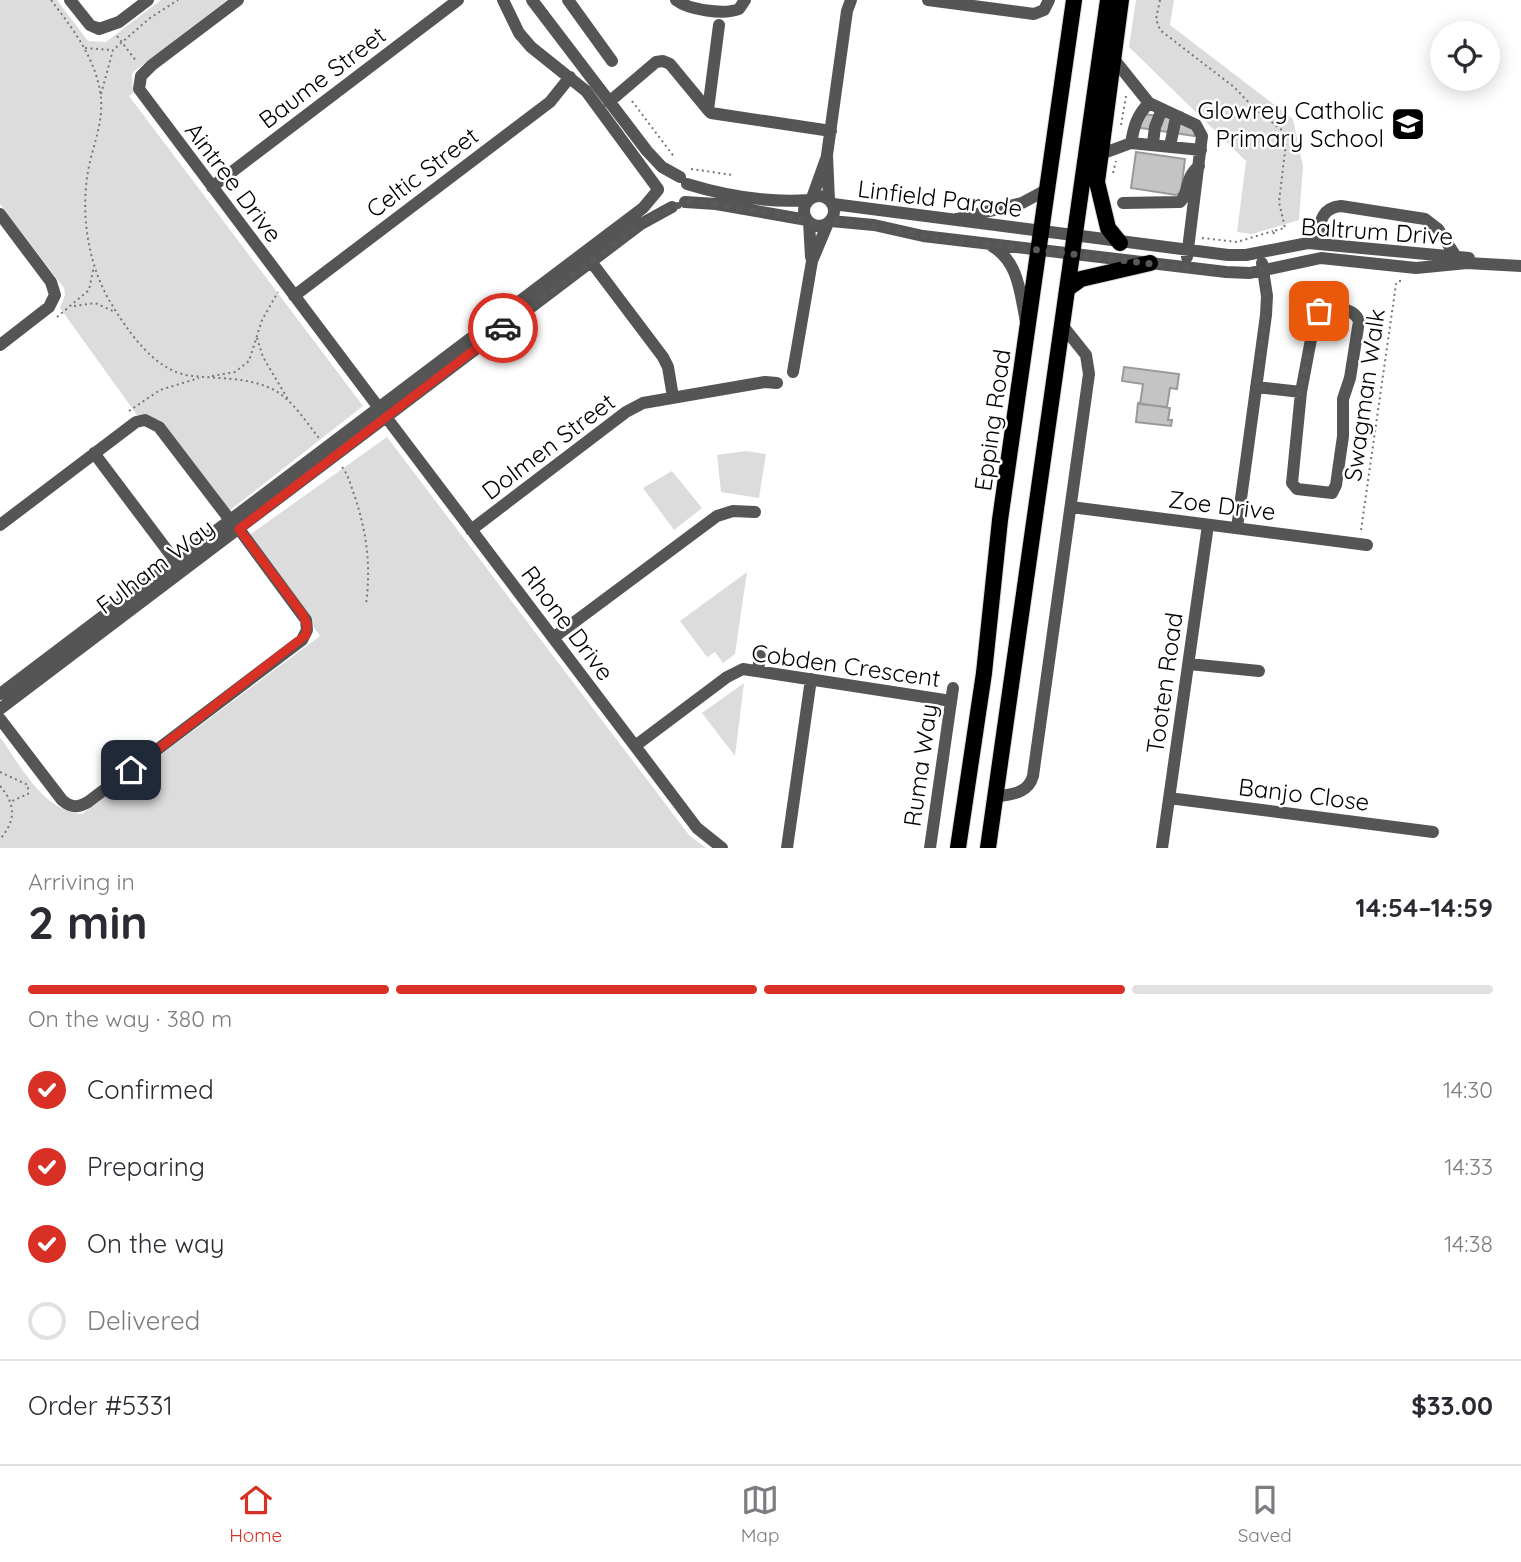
<!DOCTYPE html>
<meta charset="utf-8">
<style>
body{margin:0;font-family:Quicksand,sans-serif;background:#f7f7f7;color:#2b2b33;height:100vh;display:flex;flex-direction:column;font-size:26px;white-space:nowrap}
*{box-sizing:border-box;margin:0}
p{font-size:23px;color:#7c7c81}
.icon{flex:none;width:38px;height:38px;fill:none;stroke:currentColor;stroke-width:2;stroke-linecap:round;stroke-linejoin:round}
.map{position:relative;height:848px;overflow:hidden}
.side{display:flex;flex-direction:column;background:#fff;flex:1}
.side>*{flex:none}
.buttons{position:absolute;left:1430px;top:21px;display:grid;gap:14px}
.buttons a{display:grid;place-items:center;width:70px;height:70px;border-radius:50%;background:#fff;box-shadow:0 4px 18px #0003;font-size:35px}
.pin{position:absolute;display:grid;place-items:center;width:60px;height:60px;color:#fff;margin:-30px;border-radius:14px;box-shadow:0 4px 10px #0006}
.courier{position:absolute;display:grid;place-items:center;width:70px;height:70px;margin:-35px;border:5px solid #d93025;border-radius:50%;background:#fff;color:#222;box-shadow:0 2px 9px #0007}
.summary em{font-style:normal;font-weight:700}
.summary div{display:flex;flex-direction:column-reverse}
.summary{display:flex;align-items:center;justify-content:space-between;height:119px;padding:0 28px}
h1{font-size:46px;font-weight:700;line-height:52px}
.bar{display:grid;grid-template-columns:repeat(4,1fr);gap:10px 7px;align-content:center;height:84px;padding:0 28px}
.bar i{height:9px;border-radius:5px;background:#e1e1e2}
.bar .current{background:#d93025}
.bar p{grid-column:span 4}
.line{display:flex;align-items:center;gap:18px;padding:0 28px;border-top:2px solid #e1e1e2}
.line div{flex:1}
ol{padding:0 28px;list-style:none}
li{display:flex;align-items:center;gap:21px;height:77px}
li p{margin-inline-start:auto}
li .icon{padding:7px;border-radius:50%;background:#d93025;color:#fff;stroke-width:4}
li:last-child{color:#7c7c81}
li i{width:38px;height:38px;border:4px solid #e1e1e2;border-radius:50%}
.dock{display:flex;justify-content:space-around;align-items:center;height:98px;border-top:2px solid #e1e1e2;background:#fff;font-size:19px;color:#7c7c81}
.dock a{display:grid;justify-items:center;gap:4px}
.dock .current{color:#d93025}
.map>svg:first-child{display:block}
</style>
<div class="map">
<svg width="1521" height="848" viewBox="0 0 1521 848">
<rect width="100%" height="100%" fill="#fff"/>
<path fill="#dcdcdc" d="M 0,0 L 57,0 L 88,41 L 106,42 L 161,0 L 227,0 L 132,73 L 133,93 L 129,96 L 363,406 L 229,511 L 160,420 L 137,415 L 60,308 L 65,295 L 64,288 L 0,204 Z
M 1136,0 L 1174,0 L 1170,25 L 1293,119 L 1303,166 L 1299,220 L 1252,234 L 1237,232 L 1246,161 L 1129,47 Z
M 387,437 L 689,835 L 706,848 L 0,848 L 0,737 C 21,766 43,811 82,814 L 320,636 L 248,536 Z
M 746,451 L 766,454 L 759,498 L 721,492 L 717,455 Z
M 672,471 L 702,508 L 674,530 L 643,488 Z
M 747,572 L 735,654 L 723,663 L 715,652 L 707,657 L 680,621 Z
M 744,683 L 735,756 L 702,713 Z"/>
<path fill="#c4c4c4" stroke="#999" stroke-width="2" d="M 1136,113 L 1197,121 L 1195,136 L 1134,127 Z
M 1136,152 L 1185,159 L 1181,192 L 1176,195 L 1131,188 Z
M 1124,367 L 1179,374 L 1177,389 L 1170,388 L 1167,407 L 1140,404 L 1143,384 L 1122,381 Z
M 1138,403 L 1170,408 L 1168,420 L 1172,420 L 1171,426 L 1136,422 Z"/>
<g fill="none" stroke-linecap="round" stroke-linejoin="round">
<g stroke="#dbdbdb" stroke-width="18">
<path id="major" d="M 1120,243 L 1108,228 L 1097,182 L 1121,0
M 1067,289 L 1081,279 L 1150,263
M 958,848 L 984,673 L 1000,520 L 1074,0
M 988,848 L 1108,0"/>
</g>
<path stroke="#777" stroke-width="2" stroke-dasharray="2 3.5" stroke-linecap="butt" d="M 51,0 C 73,29 97,60 101,98 C 103,122 94,143 89,166 C 80,210 87,261 109,300 C 127,330 155,373 193,376 C 220,379 251,377 276,391 C 294,402 306,422 319,438
M 1160,0 L 1156,19 L 1160,30 L 1234,87 L 1255,109 L 1283,131 L 1286,143 L 1279,202 L 1285,228 L 1273,231 L 1275,237
M 117,36 L 137,62
M 85,48 L 111,50
M 101,94 L 113,50 L 150,18 L 178,0
M 632,101 L 675,158
M 1121,125 L 1126,96
M 691,169 L 733,175
M 1113,173 L 1116,161
M 1202,238 L 1237,242 L 1273,231
M 74,306 L 95,303 L 115,312
M 57,317 L 89,290 L 94,266
M 257,338 L 263,357 L 289,401
M 212,376 L 235,372 L 249,361 L 262,320 L 278,292
M 129,411 L 160,390 L 199,378
M 342,467 C 349,476 351,487 355,497 C 367,534 371,566 366,605
M 1361,530 L 1396,284 L 1400,282 L 1400,278
M 0,772 L 28,785 L 28,794 L 12,801
M 0,786 C 16,804 16,821 0,839"/>
<path stroke="#555" stroke-width="12" d="M 70,0 L 90,25 L 99,29 L 119,22 L 148,0
M 238,0 L 152,65 L 141,76 L 139,89 L 379,408
M 503,0 L 519,33 L 531,47 L 586,91 L 658,189
M 532,0 L 647,151 L 662,167 L 680,177
M 568,0 L 612,61
M 676,0 C 689,10 724,15 739,9 L 745,0
M 928,0 L 1034,14 L 1044,10 L 1049,0
M 719,25 L 708,110 L 711,113 L 831,131
M 1113,58 L 1149,103 L 1196,125 L 1202,136 L 1201,144 L 1187,257
M 609,102 L 656,62 L 663,61 L 670,64 L 708,110
M 1131,143 L 1201,150
M 1153,143 L 1155,127 L 1162,109
M 1170,146 L 1175,122 L 1180,117
M 1096,156 L 1131,143 C 1134,126 1137,115 1149,103
M 687,184 C 726,196 768,203 809,200
M 212,187 L 458,0
M804 211a15 15 0 1 1 30 0a15 15 0 1 1-30 0Z
M 812,198 L 826,159
M 829,200 L 827,155 L 847,11 L 851,0
M 685,202 L 716,204 L 807,220
M 1123,203 L 1180,202 C 1191,190 1183,180 1199,166
M 833,204 L 1228,255 L 1246,255 L 1308,243 L 1469,258
M 0,214 L 51,282 L 55,295 L 49,307 L 0,345
M 957,219 L 1022,203 L 1048,189
M 831,221 L 874,225 L 923,236 L 1226,272 L 1250,273 L 1321,258 L 1416,268 L 1467,263 L 1521,266
M 809,222 L 811,257
M 1317,243 C 1320,225 1319,208 1341,206 L 1425,219 L 1438,229 L 1455,255
M 992,246 C 1019,262 1020,293 1026,322
M 586,255 L 663,357 L 668,367 L 673,397
M 294,296 L 550,102 L 570,77
M 793,372 L 812,261 L 828,223
M 1256,387 L 1301,392 L 1316,313 C 1328,306 1353,306 1359,321 L 1350,378 L 1343,399 L 1343,436 L 1336,485 L 1332,493 L 1297,489 L 1292,483 L 1301,392
M 386,417 L 697,828 L 722,848
M 94,453 L 176,562
M 1071,507 L 1367,545
M 0,525 L 136,422 L 145,420 L 159,427 L 230,520
M 1237,528 L 1266,315 L 1267,296 L 1262,263
M 471,530 L 626,412 L 643,403 L 765,382 L 777,383
M 553,638 L 717,516 L 733,511 L 755,512
M 1189,664 L 1259,671
M 758,671 L 760,656
M 0,694 L 643,208 L 658,190
M 0,709 L 641,224 L 672,207
M 0,719 L 62,800 C 71,808 78,808 88,802 L 302,640 L 307,630 L 306,620 L 239,529
M 635,746 L 727,677 L 743,669 L 951,701
M 995,797 C 1011,794 1028,794 1033,776 L 1089,374 L 1086,355 L 1062,325
M 1169,798 L 1433,832
M 787,848 L 811,679
M 930,848 L 953,688
M 1162,848 L 1208,525"/>
<use href="#major" stroke="#000" stroke-width="16"/>
</g>
<g fill="none" stroke-linecap="round" stroke-linejoin="round">
<path stroke="#595959" stroke-width="7" stroke-dasharray="0 12.6" d="M 503,328 L 641,224 L 685,202 L 716,204 L 807,220 L 818,226 L 831,221 L 860,223 L 923,236 L 1186,268 L 1226,272 L 1264,270 L 1267,304 L 1256,387 L 1301,393 L 1314,316 L 1319,311"/>
<path stroke="#d93025" stroke-width="9" d="M 131,770 L 306,635 L 307,625 L 303,615 L 239,529 L 503,328"/>
</g>
<defs>
<g id="school-square" transform="scale(1.75)"><rect x="-9" y="-9" width="18" height="18" rx="4" fill="#000" stroke="#fff"/><path d="M0-5L7-2L0 1L-7-2ZM-4 1L0 2.5L4 1V4Q0 6-4 4Z" fill="#fff"/></g>
</defs>
<g fill-rule="evenodd">
<use href="#school-square" x="1408" y="124"/>
</g>
<g text-anchor="middle" dominant-baseline="central" stroke-width="5" stroke-linejoin="round" paint-order="stroke">
<g font-size="24" fill="#000" stroke="#fff">
<text transform="translate(322 77) rotate(-37)">Baume Street</text>
<text transform="translate(422 172) rotate(-37)">Celtic Street</text>
<text transform="translate(234 182) rotate(53)">Aintree Drive</text>
<text transform="translate(940 198) rotate(7)">Linfield Parade</text>
<text transform="translate(1377 231) rotate(4)">Baltrum Drive</text>
<text transform="translate(1364 395) rotate(-82)">Swagman Walk</text>
<text transform="translate(992 420) rotate(-82)">Epping Road</text>
<text transform="translate(548 446) rotate(-37)">Dolmen Street</text>
<text transform="translate(1222 505) rotate(7)">Zoe Drive</text>
<text transform="translate(155 566) rotate(-37)">Fulham Way</text>
<text transform="translate(568 623) rotate(53)">Rhone Drive</text>
<text transform="translate(846 665) rotate(8)">Cobden Crescent</text>
<text transform="translate(1164 683) rotate(-82)">Tooten Road</text>
<text transform="translate(920 765) rotate(-82)">Ruma Way</text>
<text transform="translate(1304 794) rotate(7)">Banjo Close</text>
</g>
<g font-size="24" fill="#000" stroke="#fff" text-anchor="end">
<text x="1384" y="110">Glowrey Catholic<tspan x="1384" dy="28">Primary School</tspan></text>
</g>
</g>
</svg>
<div class="buttons">
<a><svg class="icon" aria-label="locate" viewBox="0 0 24 24"><circle cx="12" cy="12" r="6"/><path d="M12 2v4M12 18v4M2 12h4M18 12h4"/></svg></a>
</div>
<div class="pin" style="left:1319px;top:311px;background:#ea580c"><svg class="icon" aria-label="bag" viewBox="0 0 24 24"><path d="M5 8h14l-1 12H6zM9 8a3 3 0 0 1 6 0"/></svg></div>
<div class="pin" style="left:131px;top:770px;background:#1f2937"><svg class="icon" aria-label="home" viewBox="0 0 24 24"><path d="M3 11l9-7 9 7M6 9v11h12V9"/></svg></div>
<div class="courier" style="left:503px;top:328px"><svg class="icon" aria-label="car" viewBox="0 0 24 24"><path d="M5 17H2v-5l4-1 3-4h7l3 4 3 1v5h-3M9 17h6M6 11h13"/><circle cx="7" cy="17" r="2"/><circle cx="17" cy="17" r="2"/></svg></div>
</div>
<section class="side">
<div class="summary"><div><h1>2 min</h1><p>Arriving in</p></div><em>14:54–14:59</em></div>
<div class="bar"><i class="current"></i><i class="current"></i><i class="current"></i><i></i><p>On the way · 380 m</p></div>
<ol>
<li><svg class="icon" aria-label="check" viewBox="0 0 24 24"><path d="M5 12l5 5 9-10"/></svg>Confirmed<p>14:30</p></li>
<li><svg class="icon" aria-label="check" viewBox="0 0 24 24"><path d="M5 12l5 5 9-10"/></svg>Preparing<p>14:33</p></li>
<li><svg class="icon" aria-label="check" viewBox="0 0 24 24"><path d="M5 12l5 5 9-10"/></svg>On the way<p>14:38</p></li>
<li><i></i>Delivered</li>
</ol>
<div class="line" style="height:91px"><div>Order #5331</div><b>$33.00</b></div>
</section>
<nav class="dock">
<a class="current"><svg class="icon" aria-label="home" viewBox="0 0 24 24"><path d="M3 11l9-7 9 7M6 9v11h12V9"/></svg>Home</a>
<a><svg class="icon" aria-label="map" viewBox="0 0 24 24"><path d="M3 6l6-2 6 2 6-2v14l-6 2-6-2-6 2zM9 4v14M15 6v14"/></svg>Map</a>
<a><svg class="icon" aria-label="saved" viewBox="0 0 24 24"><path d="M7 4h10v16l-5-4-5 4z"/></svg>Saved</a>
</nav>
